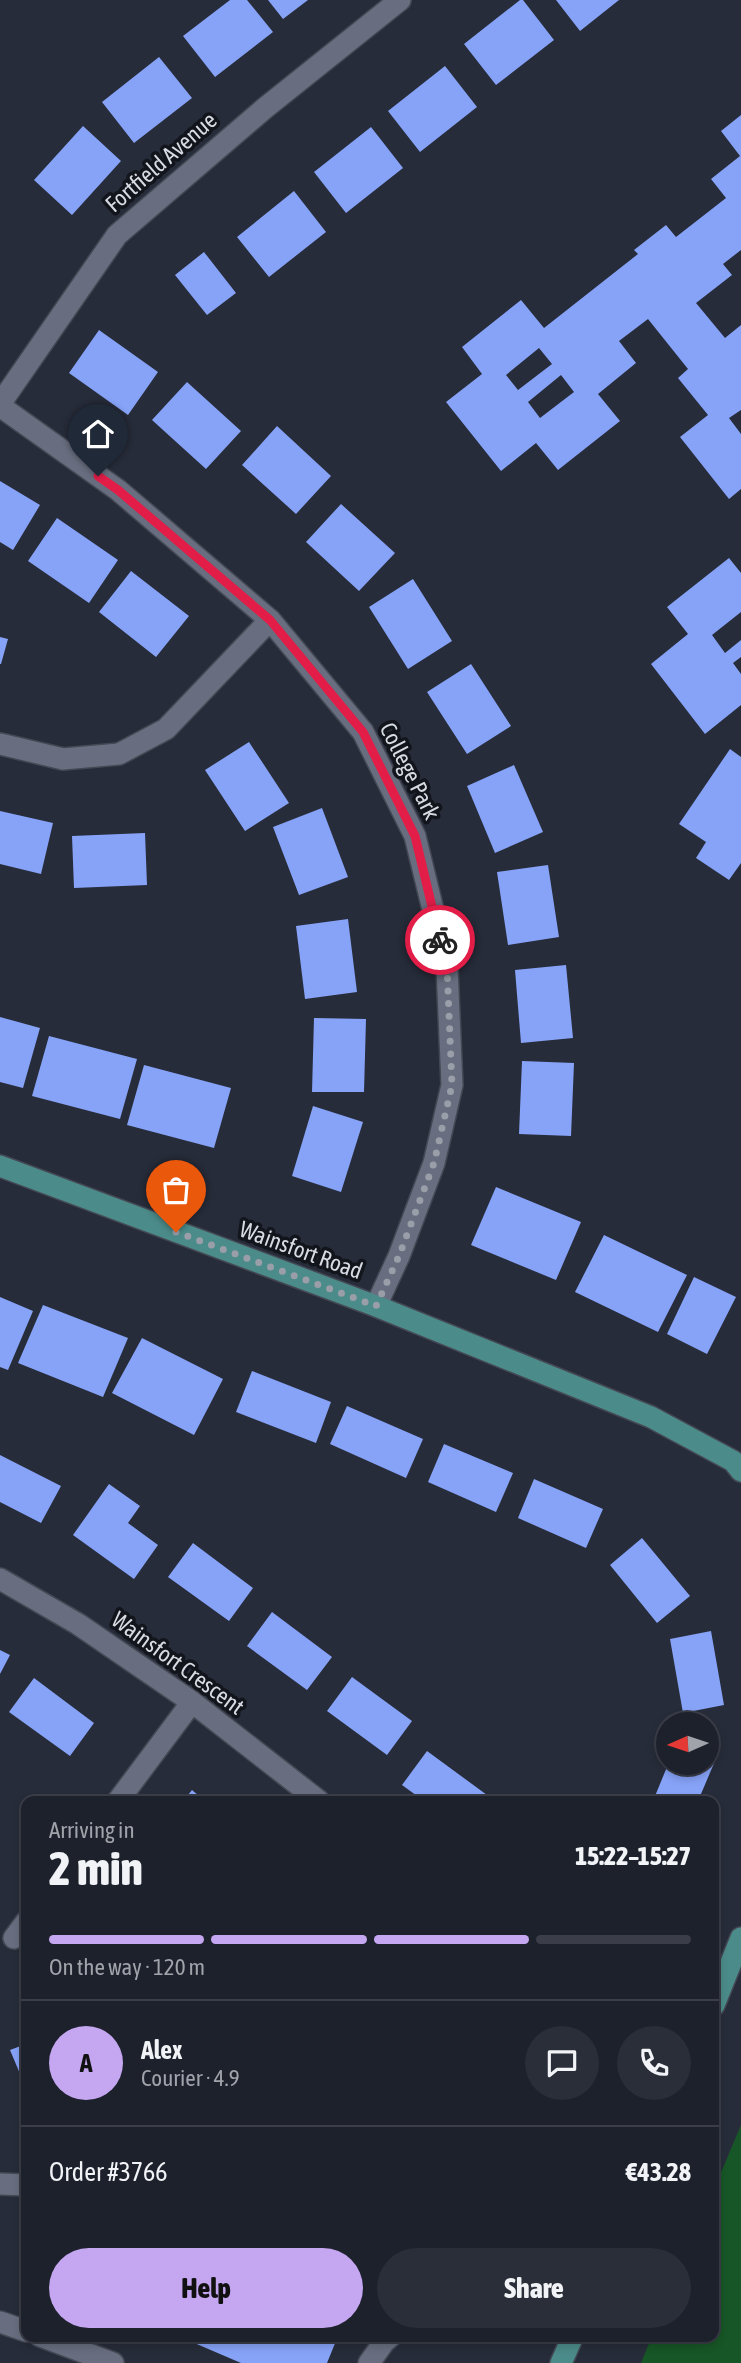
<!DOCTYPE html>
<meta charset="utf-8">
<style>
body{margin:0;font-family:"Asap Condensed",sans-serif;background:#2a2e38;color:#f1f3f6;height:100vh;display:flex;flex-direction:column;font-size:26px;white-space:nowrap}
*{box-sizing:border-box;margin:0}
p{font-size:23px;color:#a0a3a9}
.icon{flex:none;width:38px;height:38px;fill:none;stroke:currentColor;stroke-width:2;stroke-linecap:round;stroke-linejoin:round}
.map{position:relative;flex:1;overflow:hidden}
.panel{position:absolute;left:21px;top:1796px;width:698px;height:546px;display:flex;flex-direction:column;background:#1d212c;border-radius:14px;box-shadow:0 4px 10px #0003,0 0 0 2px #3b3e48}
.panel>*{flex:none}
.needle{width:46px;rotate:267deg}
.controls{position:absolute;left:656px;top:1712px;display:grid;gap:14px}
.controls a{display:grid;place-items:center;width:63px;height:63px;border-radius:50%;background:#1d212c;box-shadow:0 4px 10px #0003,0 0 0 2px #3b3e48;font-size:35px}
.pin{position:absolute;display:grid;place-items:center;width:60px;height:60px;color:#fff;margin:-72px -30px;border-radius:50% 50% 50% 0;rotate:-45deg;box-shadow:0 0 7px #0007}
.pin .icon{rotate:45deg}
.courier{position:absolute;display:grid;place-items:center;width:70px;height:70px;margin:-35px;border:5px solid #e11d48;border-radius:50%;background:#fff;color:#222;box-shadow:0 2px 9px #0007}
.summary em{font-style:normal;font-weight:800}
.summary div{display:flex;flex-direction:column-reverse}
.summary{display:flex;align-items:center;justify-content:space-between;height:119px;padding:0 28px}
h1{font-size:46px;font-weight:800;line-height:52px}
.bar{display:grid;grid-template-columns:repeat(4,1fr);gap:10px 7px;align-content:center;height:84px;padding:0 28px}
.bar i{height:9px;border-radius:5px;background:#3b3e48}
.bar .current{background:#c5a7f1}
.bar p{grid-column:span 4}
.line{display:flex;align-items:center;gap:18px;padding:0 28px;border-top:2px solid #3b3e48}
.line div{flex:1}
.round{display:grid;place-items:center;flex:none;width:74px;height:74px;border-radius:37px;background:#2a2e38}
.button{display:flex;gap:14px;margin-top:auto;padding:14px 28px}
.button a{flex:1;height:80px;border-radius:42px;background:#c5a7f1;color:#111;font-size:28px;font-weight:800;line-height:80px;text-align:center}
.button a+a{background:#2a2e38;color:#f1f3f6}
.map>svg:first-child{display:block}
</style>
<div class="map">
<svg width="741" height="2363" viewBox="0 0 741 2363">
<rect width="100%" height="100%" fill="#272c3a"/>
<path fill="#175626" d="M 741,2125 L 741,2363 L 641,2363 L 652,2336 L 714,2336 L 714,2189 Z"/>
<path fill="#87a3f8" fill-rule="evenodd" d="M 230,0 L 247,0 L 273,32 L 215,77 L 183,36 Z
M 268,0 L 308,0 L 283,19 Z
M 520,0 L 523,0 L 554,40 L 496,85 L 464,44 Z
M 556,0 L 619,0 L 580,31 Z
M 159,57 L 192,98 L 134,143 L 102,102 Z
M 445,66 L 477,107 L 420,152 L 388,111 Z
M 741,115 L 741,250 L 723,264 L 732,275 L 696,303 L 725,338 L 741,325 L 741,410 L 729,418 L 741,434 L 741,489 L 729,499 L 680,437 L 708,415 L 678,378 L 688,369 L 648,319 L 619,341 L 636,363 L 598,394 L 620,421 L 558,470 L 536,443 L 501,471 L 446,402 L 482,374 L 462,347 L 521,300 L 544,328 L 638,254 L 634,250 L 666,225 L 676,237 L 726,198 L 711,179 L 740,156 L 721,131 ZM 539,348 L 552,364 L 518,390 L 506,375 ZM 561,375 L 574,392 L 540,418 L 528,402 Z
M 83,126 L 121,161 L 72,215 L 34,180 Z
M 371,127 L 403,168 L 346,213 L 314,172 Z
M 294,191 L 326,232 L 269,277 L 237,237 Z
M 204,252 L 236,293 L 207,315 L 175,275 Z
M 99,330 L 158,372 L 128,415 L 69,373 Z
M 187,382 L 241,431 L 206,469 L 152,420 Z
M 277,426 L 331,476 L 296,514 L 242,465 Z
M 0,481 L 40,505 L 13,550 L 0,542 Z
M 341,504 L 395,553 L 359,591 L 306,542 Z
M 57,518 L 118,560 L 89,603 L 28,561 Z
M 729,558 L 741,573 L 741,612 L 712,635 L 725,653 L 741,640 L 741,657 L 733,663 L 741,674 L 741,705 L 705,734 L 651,664 L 688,634 L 667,607 Z
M 131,571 L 189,616 L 156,657 L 99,612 Z
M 413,579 L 452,641 L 408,669 L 369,607 Z
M 0,637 L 8,639 L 1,664 L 0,664 Z
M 471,664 L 511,726 L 467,754 L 427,692 Z
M 249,742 L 289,803 L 245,831 L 205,770 Z
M 730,749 L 741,757 L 741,863 L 729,880 L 696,858 L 706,842 L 679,824 Z
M 514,765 L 543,832 L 495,853 L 467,786 Z
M 322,808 L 348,877 L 299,895 L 273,827 Z
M 0,811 L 53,823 L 41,874 L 0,864 Z
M 145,833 L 147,885 L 74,888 L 72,836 Z
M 548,865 L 559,937 L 508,945 L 497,872 Z
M 348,919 L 357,992 L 305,999 L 296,926 Z
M 566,965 L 573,1038 L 521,1043 L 515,970 Z
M 0,1017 L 40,1028 L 23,1088 L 0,1082 Z
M 314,1018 L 366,1019 L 364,1092 L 312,1092 Z
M 49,1036 L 137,1059 L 120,1119 L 32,1096 Z
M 522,1061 L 574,1063 L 571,1136 L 519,1134 Z
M 144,1065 L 231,1088 L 214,1148 L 127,1125 Z
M 313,1106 L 363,1122 L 341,1192 L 292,1176 Z
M 496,1187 L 581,1222 L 556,1280 L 471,1245 Z
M 604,1235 L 687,1275 L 658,1332 L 575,1292 Z
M 694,1277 L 736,1297 L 707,1354 L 667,1334 Z
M 0,1297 L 33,1311 L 8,1370 L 0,1367 Z
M 43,1305 L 128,1338 L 103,1397 L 18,1363 Z
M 142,1338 L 223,1379 L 194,1435 L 112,1393 Z
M 252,1371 L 331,1402 L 316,1443 L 236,1412 Z
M 347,1406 L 423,1439 L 406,1478 L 330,1444 Z
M 444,1444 L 513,1473 L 496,1512 L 428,1482 Z
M 0,1455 L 61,1486 L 41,1523 L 0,1502 Z
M 534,1479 L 603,1509 L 586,1548 L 518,1518 Z
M 109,1484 L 140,1506 L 128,1523 L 158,1545 L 134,1579 L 73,1535 Z
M 642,1538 L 690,1596 L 657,1623 L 610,1565 Z
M 193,1543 L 253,1588 L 229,1621 L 168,1577 Z
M 272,1612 L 332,1657 L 307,1690 L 247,1646 Z
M 711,1631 L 724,1705 L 683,1713 L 670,1639 Z
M 0,1650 L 10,1655 L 0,1674 Z
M 352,1677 L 412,1721 L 387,1755 L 327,1711 Z
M 34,1678 L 94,1723 L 70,1756 L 9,1712 Z
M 707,1750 L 718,1754 L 698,1801 L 653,1801 L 669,1762 L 707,1762 Z
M 427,1751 L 487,1795 L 483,1801 L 424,1801 L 402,1785 Z
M 192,1790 L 205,1801 L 183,1801 Z
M 26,2044 L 26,2088 L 10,2050 Z
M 178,2336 L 338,2336 L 327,2363 L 241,2363 Z"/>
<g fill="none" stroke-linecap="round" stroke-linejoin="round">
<g stroke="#444854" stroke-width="24">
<path id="minor" d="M 0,404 L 117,235 L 265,108 L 400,0
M 0,406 L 118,490 L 270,620 L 363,732 L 415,836 L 447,967 L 452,1085 L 434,1163 L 399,1256 L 376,1306
M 0,744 L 63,759 L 119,754 L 166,729 L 270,620
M 0,1579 L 78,1624 L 192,1702 L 319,1801
M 118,1801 L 192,1702
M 14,1938 L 26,1922
M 0,2184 L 26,2185
M 0,2322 L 26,2331
M 40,2336 L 113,2363
M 369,2363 L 384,2342 L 391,2336"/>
</g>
<g stroke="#444854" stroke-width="24">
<path id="major" d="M 0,1166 L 376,1306 L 651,1417 L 733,1461 L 741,1471
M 714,2005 L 741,1938
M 561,2363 L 573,2336"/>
</g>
<use href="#minor" stroke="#686e7f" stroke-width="21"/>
<use href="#major" stroke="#4b8b89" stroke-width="21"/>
</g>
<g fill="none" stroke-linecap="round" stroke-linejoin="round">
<path stroke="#999ea8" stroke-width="7" stroke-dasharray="0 12.6" d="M 176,1232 L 376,1306 L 399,1256 L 434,1163 L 452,1085 L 447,967 L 440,940"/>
<path stroke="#e11d48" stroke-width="9" d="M 98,476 L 118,490 L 270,620 L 363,732 L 415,836 L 440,940"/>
</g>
<g text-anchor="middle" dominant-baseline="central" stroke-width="7" stroke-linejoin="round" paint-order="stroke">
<g font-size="23" fill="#d7dbe4" stroke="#12151b">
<text transform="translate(161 162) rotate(-41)">Fortfield Avenue</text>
<text transform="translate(410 771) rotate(63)">College Park</text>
<text transform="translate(301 1250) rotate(20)">Wainsfort Road</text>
<text transform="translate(178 1663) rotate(36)">Wainsfort Crescent</text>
</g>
</g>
</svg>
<div class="controls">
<a><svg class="needle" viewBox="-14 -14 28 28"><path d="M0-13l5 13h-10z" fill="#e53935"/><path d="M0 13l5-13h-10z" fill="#a0a3a9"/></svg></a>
</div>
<div class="pin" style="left:176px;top:1232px;background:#ea580c"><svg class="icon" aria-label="bag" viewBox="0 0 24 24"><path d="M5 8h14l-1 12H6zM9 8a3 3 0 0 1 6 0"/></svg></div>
<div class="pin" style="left:98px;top:476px;background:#1f2937"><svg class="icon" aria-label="home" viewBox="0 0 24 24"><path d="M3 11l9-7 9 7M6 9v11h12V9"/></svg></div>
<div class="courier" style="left:440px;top:940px"><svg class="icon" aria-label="bike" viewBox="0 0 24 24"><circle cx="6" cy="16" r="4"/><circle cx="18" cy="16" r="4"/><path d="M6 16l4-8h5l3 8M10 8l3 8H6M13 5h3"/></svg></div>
<section class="panel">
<div class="summary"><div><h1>2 min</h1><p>Arriving in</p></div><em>15:22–15:27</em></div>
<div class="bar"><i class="current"></i><i class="current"></i><i class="current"></i><i></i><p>On the way · 120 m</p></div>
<div class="line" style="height:126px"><b class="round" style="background:#c5a7f1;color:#111">A</b><div><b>Alex</b><p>Courier · 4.9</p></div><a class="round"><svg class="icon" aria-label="chat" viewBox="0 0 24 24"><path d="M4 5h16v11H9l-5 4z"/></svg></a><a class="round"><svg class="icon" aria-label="phone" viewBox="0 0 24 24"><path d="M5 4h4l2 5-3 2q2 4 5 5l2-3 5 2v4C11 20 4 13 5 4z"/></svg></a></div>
<div class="line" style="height:91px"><div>Order #3766</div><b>€43.28</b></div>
<div class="button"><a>Help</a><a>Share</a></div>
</section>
</div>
